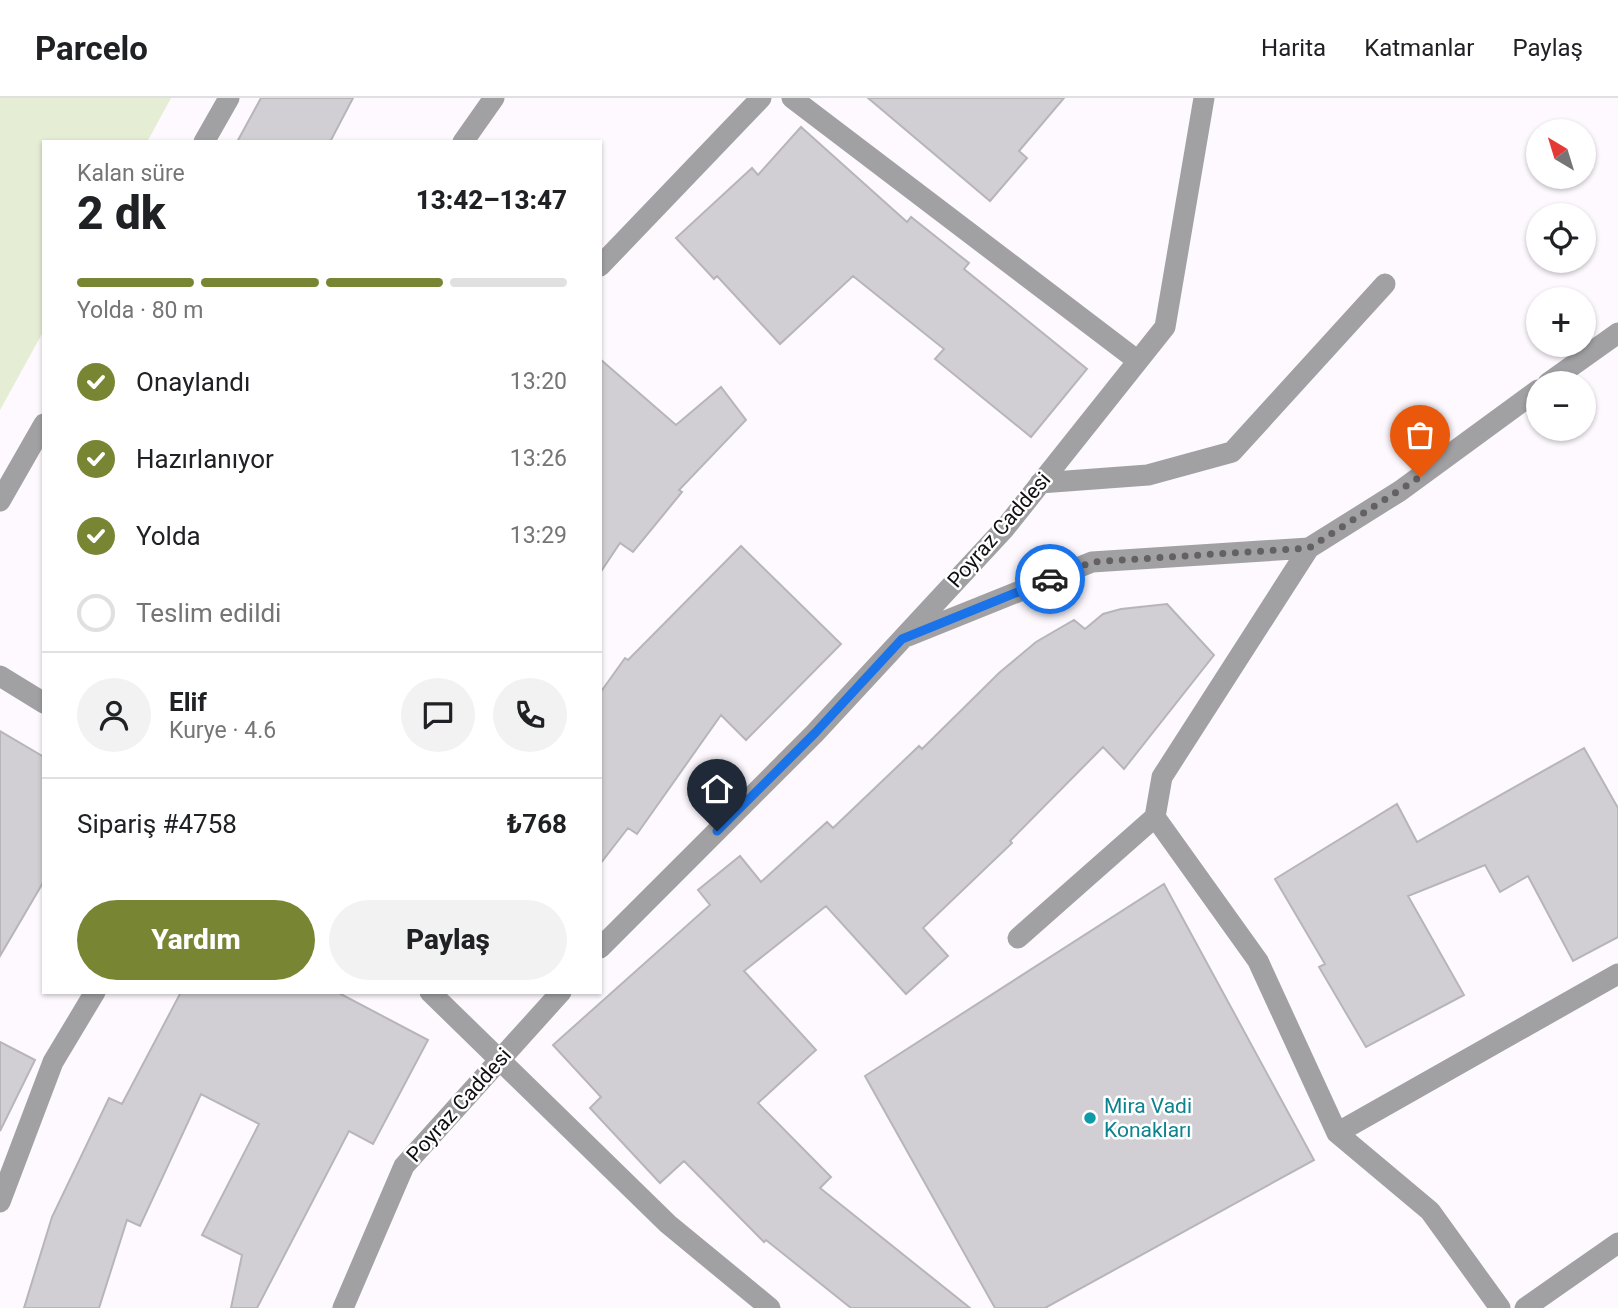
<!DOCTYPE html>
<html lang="tr">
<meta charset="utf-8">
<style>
body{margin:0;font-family:Roboto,sans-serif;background:#f2f2f2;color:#202124;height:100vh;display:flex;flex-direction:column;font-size:26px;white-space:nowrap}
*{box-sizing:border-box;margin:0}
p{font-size:23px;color:#757577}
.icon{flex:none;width:38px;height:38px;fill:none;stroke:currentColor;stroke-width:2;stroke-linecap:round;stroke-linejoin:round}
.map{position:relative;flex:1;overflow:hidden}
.drawer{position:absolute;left:42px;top:42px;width:560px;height:854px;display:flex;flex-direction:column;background:#fff;border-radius:0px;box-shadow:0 2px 5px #0004}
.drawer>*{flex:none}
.needle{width:46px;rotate:322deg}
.fabs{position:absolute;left:1526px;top:21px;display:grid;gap:14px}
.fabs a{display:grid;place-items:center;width:70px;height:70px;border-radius:50%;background:#fff;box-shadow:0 2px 5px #0004;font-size:35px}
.pin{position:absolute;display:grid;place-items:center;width:60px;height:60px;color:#fff;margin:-72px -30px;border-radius:50% 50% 50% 0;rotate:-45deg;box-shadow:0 0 7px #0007}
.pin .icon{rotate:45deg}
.courier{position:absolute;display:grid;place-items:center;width:70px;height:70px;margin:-35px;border:5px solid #1a73e8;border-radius:50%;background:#fff;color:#222;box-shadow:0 2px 9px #0007}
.headline em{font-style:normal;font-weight:800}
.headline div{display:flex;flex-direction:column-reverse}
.headline{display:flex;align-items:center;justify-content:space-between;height:119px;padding:0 35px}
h1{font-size:46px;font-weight:800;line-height:52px}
.bar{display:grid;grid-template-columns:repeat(4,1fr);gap:10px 7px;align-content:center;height:84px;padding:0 35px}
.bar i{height:9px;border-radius:5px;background:#e0e0e0}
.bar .on{background:#788533}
.bar p{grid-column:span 4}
.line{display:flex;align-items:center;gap:18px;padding:0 35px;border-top:2px solid #e0e0e0}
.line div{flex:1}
.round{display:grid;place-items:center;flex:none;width:74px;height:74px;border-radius:37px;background:#f2f2f2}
ol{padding:0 35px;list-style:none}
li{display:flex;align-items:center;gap:21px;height:77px}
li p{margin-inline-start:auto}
li .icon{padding:7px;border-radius:50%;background:#788533;color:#fff;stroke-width:4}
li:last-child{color:#757577}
li i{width:38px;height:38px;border:4px solid #e0e0e0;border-radius:50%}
.cta{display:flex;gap:14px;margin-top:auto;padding:14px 35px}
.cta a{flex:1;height:80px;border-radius:42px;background:#788533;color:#fff;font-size:28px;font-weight:800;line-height:80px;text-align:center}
.cta a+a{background:#f2f2f2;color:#202124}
header{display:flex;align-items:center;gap:42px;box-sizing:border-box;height:98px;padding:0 35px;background:#fff;border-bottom:2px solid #e0e0e0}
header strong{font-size:33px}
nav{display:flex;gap:38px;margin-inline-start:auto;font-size:24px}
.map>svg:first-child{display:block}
</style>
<header>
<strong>Parcelo</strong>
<nav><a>Harita</a><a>Katmanlar</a><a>Paylaş</a></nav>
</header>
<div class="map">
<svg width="1618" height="1210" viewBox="0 0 1618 1210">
<rect width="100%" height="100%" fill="#fdf9fe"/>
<path fill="#e5edd4" d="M 0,0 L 171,0 L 147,44 L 44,44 L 44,232 L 0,312 Z"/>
<path fill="#d2cfd4" stroke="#b8b5ba" stroke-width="2" d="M 261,0 L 353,0 L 330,44 L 237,44 Z
M 868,0 L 1064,0 L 1019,53 L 1027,60 L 990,103 Z
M 801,29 L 907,124 L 911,119 L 969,165 L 964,171 L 1087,271 L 1031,339 L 935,261 L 944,251 L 853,178 L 780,246 L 717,178 L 714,181 L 676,140 L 752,70 L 758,77 Z
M 600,261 L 676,327 L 721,289 L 746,322 L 679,392 L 682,394 L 633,454 L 620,445 L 600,475 Z
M 741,448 L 841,546 L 746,642 L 721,617 L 637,736 L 628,730 L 600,766 L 600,595 L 625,560 L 628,562 Z
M 1167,506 L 1214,557 L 1124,671 L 1103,649 L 1010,743 L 1012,745 L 923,830 L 948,858 L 906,896 L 826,808 L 744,873 L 816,952 L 758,1005 L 831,1079 L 820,1090 L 970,1210 L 851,1210 L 766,1142 L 764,1144 L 684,1063 L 660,1085 L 590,1010 L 601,999 L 553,947 L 710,807 L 698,792 L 740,758 L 761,784 L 827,724 L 833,730 L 919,648 L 922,651 L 999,575 L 1036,544 L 1074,522 L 1085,531 L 1103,516 L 1121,511 Z
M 0,633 L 44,659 L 44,783 L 0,858 Z
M 1584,650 L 1618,710 L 1618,839 L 1573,863 L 1528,778 L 1500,794 L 1485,767 L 1408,798 L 1464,897 L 1366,949 L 1319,869 L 1325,866 L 1275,781 L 1397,706 L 1417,744 Z
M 1164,786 L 1314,1062 L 1045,1210 L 995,1210 L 865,978 Z
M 181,894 L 337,894 L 428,942 L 373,1046 L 349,1033 L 257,1210 L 231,1210 L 242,1157 L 202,1137 L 259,1026 L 201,996 L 140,1128 L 127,1122 L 99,1210 L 24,1210 L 52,1119 L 109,1000 L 122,1006 Z
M 0,944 L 35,962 L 0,1033 Z"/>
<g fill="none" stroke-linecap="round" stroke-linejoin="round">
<path stroke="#a1a0a3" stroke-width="21" d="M 792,0 L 1138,263
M 204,44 L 229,0
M 463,44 L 494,0
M 600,168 L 761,0
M 1548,285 L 1618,235
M 1040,385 L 1148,377 L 1232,354 L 1385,186
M 0,403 L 44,326
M 908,538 L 1092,464 L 1309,450 L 1400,393 L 1538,292
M 0,578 L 44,605
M 1155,719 L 1258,863 L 1337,1035 L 1430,1113 L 1500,1210
M 1018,840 L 1155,719 L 1162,679 L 1309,450
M 600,850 L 815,635 L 1005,430 L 1165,229 L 1204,0
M 430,894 L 668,1126 L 770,1210
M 1337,1035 L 1618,876
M 0,1104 L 53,964 L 95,894
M 343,1210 L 404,1068 L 561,894
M 1525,1210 L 1618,1145"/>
</g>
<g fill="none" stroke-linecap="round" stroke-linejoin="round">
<path stroke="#646164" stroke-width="7" stroke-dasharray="0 12.6" d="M 1050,481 L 1092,464 L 1309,450 L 1420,379"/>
<path stroke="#1a73e8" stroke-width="9" d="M 717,733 L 815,635 L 902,541 L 1050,481"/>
</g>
<circle fill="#0f9aa8" stroke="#fff" stroke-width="2.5" cx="1090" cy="1020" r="7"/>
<g text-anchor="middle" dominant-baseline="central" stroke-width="5" stroke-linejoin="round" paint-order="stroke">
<g font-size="21" fill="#110f11" stroke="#fff">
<text transform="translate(999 432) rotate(-49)">Poyraz Caddesi</text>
<text transform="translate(459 1007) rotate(-48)">Poyraz Caddesi</text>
</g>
<g font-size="21" fill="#0d838f" stroke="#fff" text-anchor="start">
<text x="1104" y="1008">Mira Vadi<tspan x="1104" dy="24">Konakları</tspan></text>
</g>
</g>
</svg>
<div class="fabs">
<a><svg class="needle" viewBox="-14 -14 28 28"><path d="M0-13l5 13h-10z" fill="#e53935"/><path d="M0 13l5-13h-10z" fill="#757577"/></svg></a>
<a><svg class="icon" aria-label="locate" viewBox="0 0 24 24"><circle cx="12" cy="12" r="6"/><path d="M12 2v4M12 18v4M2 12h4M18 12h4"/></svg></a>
<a>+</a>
<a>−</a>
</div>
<div class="pin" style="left:1420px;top:379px;background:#ea580c"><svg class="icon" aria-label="bag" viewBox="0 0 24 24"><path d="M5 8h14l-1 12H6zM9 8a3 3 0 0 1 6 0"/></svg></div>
<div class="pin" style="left:717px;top:733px;background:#1f2937"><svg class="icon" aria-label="home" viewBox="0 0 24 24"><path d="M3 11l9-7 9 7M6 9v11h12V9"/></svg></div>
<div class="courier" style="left:1050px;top:481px"><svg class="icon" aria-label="car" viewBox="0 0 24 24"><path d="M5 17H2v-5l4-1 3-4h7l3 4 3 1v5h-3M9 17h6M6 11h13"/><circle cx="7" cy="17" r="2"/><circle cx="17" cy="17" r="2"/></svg></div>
<section class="drawer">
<div class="headline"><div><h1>2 dk</h1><p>Kalan süre</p></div><em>13:42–13:47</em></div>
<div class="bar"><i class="on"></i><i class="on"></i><i class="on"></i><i></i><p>Yolda · 80 m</p></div>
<ol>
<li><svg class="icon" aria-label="check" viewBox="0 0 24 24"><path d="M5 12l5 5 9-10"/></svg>Onaylandı<p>13:20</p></li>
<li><svg class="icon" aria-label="check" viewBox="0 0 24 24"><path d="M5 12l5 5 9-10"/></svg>Hazırlanıyor<p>13:26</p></li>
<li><svg class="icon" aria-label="check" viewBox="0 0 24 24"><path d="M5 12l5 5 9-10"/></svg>Yolda<p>13:29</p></li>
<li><i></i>Teslim edildi</li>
</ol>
<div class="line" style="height:126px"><a class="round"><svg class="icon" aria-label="person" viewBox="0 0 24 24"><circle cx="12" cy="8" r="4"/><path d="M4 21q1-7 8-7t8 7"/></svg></a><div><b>Elif</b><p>Kurye · 4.6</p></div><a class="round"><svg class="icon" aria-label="chat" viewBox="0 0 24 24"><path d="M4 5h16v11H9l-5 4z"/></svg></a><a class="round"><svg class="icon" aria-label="phone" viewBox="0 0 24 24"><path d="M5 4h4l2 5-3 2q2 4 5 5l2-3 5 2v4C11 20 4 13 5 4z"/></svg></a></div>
<div class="line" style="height:91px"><div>Sipariş #4758</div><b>₺768</b></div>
<div class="cta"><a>Yardım</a><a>Paylaş</a></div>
</section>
</div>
